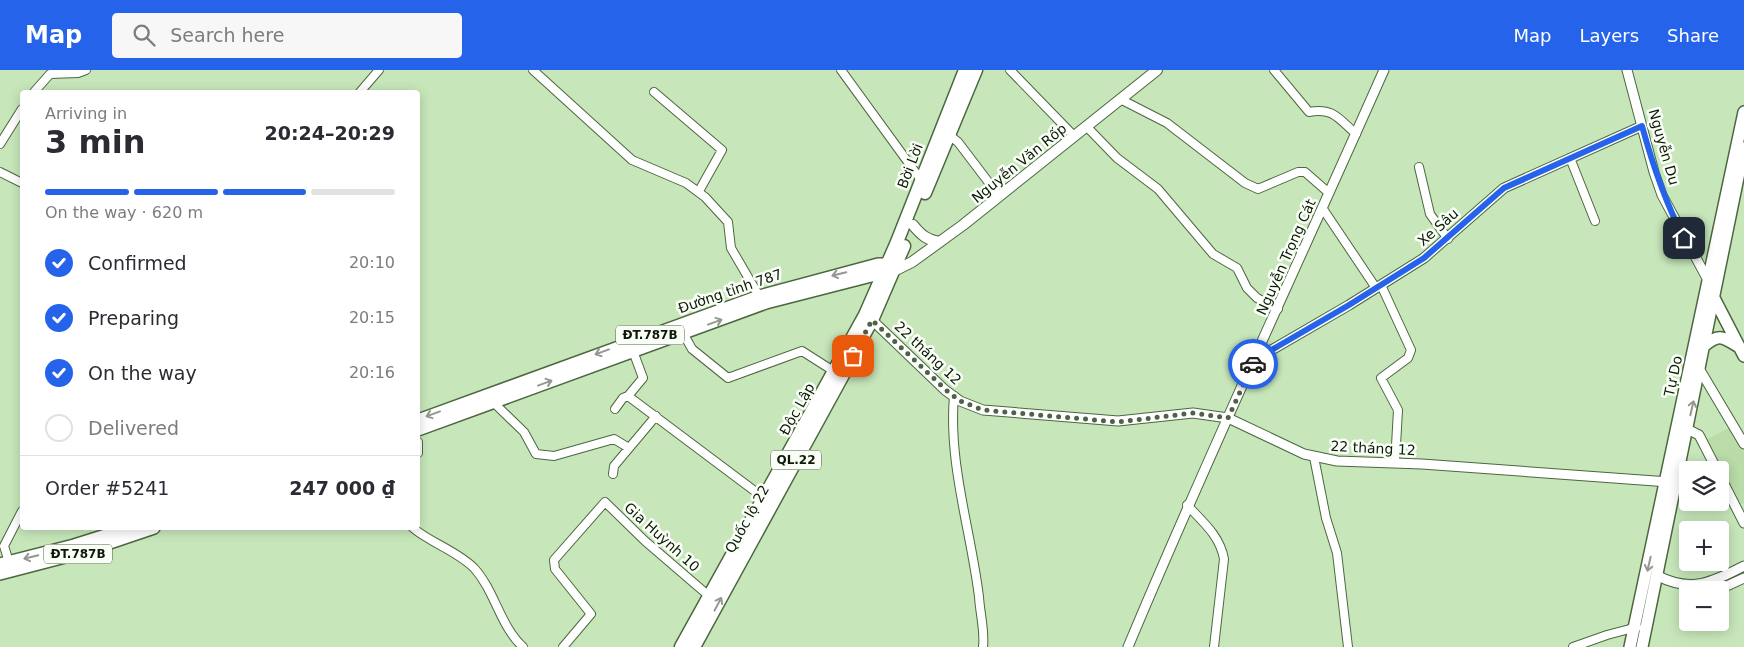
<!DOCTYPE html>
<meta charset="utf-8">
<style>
body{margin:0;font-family:"DejaVu Sans",sans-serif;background:#f7f7f7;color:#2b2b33;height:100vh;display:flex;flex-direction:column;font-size:19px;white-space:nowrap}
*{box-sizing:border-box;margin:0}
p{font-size:16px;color:#7c7c81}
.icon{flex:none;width:28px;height:28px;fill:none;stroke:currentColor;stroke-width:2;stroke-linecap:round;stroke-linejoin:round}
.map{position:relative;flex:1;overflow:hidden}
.side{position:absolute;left:20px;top:20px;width:400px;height:440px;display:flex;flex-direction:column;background:#fff;border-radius:5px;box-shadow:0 2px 12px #0003}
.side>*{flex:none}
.tools{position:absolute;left:1679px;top:391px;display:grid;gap:10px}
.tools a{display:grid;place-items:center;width:50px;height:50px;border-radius:5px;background:#fff;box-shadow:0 2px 12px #0003;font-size:25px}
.pin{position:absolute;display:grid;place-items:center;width:42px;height:42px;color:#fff;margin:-21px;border-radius:10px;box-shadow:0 2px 8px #0006}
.courier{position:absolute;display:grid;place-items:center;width:50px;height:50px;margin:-25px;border:4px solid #2563eb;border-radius:50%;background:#fff;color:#222;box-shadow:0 1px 6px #0007}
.summary em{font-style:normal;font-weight:800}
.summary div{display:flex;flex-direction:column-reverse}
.summary{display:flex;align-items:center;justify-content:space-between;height:85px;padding:0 25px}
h1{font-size:32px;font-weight:800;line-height:38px}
.bar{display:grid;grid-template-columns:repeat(4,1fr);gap:8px 5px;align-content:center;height:60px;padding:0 25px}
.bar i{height:6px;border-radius:4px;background:#e1e1e2}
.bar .current{background:#2563eb}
.bar p{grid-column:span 4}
.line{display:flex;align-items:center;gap:12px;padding:0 25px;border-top:1px solid #e1e1e2}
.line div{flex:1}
ol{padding:0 25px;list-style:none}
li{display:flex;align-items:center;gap:15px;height:55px}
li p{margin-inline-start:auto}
li .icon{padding:5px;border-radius:50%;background:#2563eb;color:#fff;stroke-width:4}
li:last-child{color:#7c7c81}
li i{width:28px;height:28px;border:2px solid #e1e1e2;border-radius:50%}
header{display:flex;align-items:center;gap:30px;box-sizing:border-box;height:70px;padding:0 25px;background:#2563eb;color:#fff}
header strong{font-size:24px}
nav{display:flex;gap:28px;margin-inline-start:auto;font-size:18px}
.search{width:350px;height:45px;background:#f7f7f7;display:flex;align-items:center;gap:12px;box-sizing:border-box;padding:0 18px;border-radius:5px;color:#7c7c81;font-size:19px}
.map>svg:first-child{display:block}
</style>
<header>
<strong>Map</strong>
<div class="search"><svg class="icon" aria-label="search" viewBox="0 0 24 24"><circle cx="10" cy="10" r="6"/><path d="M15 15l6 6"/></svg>Search here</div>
<nav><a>Map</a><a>Layers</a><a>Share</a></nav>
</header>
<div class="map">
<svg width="1744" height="577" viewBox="0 0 1744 577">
<rect width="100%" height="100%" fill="#c7e7ba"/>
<path fill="#b9dca9" d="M 1731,357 L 1744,382 L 1744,433 L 1738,436 L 1704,371 Z"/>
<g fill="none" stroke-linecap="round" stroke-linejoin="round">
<g stroke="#4c6740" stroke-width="10">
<path id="minor" d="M 533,0 L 632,90 L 686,113 L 705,127 L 728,152 L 731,178 L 759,226
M 841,0 L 921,110
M 1010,0 L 1074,66
M 1274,0 L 1309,42 C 1333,37 1339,49 1356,64
M 34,22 L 50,4 L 78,3 L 86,0
M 360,22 L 379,0
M 654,22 L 722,80 L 699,121
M 1120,29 L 1167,53 L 1245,113 L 1258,119 L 1298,102 L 1305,102 L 1329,123
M 1086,56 L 1117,88 L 1158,119 L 1213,184 L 1237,198 L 1247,218 L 1257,228 L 1278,239
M 949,65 L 958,72 L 999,126
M 0,74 L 22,39
M 1570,88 L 1595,151
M 1419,97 L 1430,144 L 1448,169
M 0,102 L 22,113
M 1323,139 L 1376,218
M 1381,215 L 1411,280 L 1408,288 L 1381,308 L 1398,340 L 1395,393
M 683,263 L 692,279 L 728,308 L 802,281 L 835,302
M 628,326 L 764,428
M 628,326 L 643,308 L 633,281
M 954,326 C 948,393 971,461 979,527 C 980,543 985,562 983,577
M 493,332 L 524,362 L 536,384 L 554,386 L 614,369 L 629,378
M 615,339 L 623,328 L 628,326
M 418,372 L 418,383
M 1314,387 L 1326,448 L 1337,483 L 1348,577
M 613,404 L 614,396 L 656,346
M 1187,435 C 1203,452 1220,466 1224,489 L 1214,577
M 413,458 C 431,473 457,481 474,498 C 495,521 500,556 523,577
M 9,492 L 4,476 L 22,441
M 563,577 L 591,544 L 555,499 L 554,490 L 605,432 L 645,471 L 709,526
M 1573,577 L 1607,565 L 1637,557"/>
</g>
<g stroke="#4c6740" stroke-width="11">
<path id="tertiary" d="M 1627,0 L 1654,102 L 1662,125 L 1709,212
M 872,250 L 945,320 L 960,331 L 983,340 L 1118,351 L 1193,343 L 1228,348 L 1304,384 L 1337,391 L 1422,394 L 1669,412
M 1256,289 L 1349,235 L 1424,188 L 1504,118 L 1642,56
M 1700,300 L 1744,374
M 1687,359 L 1699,365 L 1717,400
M 1720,406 L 1744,453
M 1658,506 C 1691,523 1713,512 1744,496
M 1718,520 L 1744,508
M 1128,577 C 1209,383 1299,192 1384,0"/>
</g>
<g stroke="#4c6740" stroke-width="12">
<path id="secondary" d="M 913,155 C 921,165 927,170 940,172
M 894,201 L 912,192 L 963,155 L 1157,0"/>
</g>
<g stroke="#4c6740" stroke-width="14">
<path id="primary" d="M 1714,228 L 1744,286
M 1704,276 C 1719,263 1723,267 1739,277
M 418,350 L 759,226 L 878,194 L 887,194
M 418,360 L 766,233 L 883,203
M 0,494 L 74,475 L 128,458
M 0,504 L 77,484 L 154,458
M 1630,577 L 1744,42
M 1642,577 L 1744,78"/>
</g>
<g stroke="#4c6740" stroke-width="15">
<path id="trunk" d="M 925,123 L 976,0
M 858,276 L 872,250 L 904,176
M 681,577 L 865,245 L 897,172 L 965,0
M 694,577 L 849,294"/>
</g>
<use href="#minor" stroke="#fff" stroke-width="8"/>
<use href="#tertiary" stroke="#fff" stroke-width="9"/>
<use href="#secondary" stroke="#fff" stroke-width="10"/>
<use href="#primary" stroke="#fff" stroke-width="11"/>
<use href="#trunk" stroke="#fff" stroke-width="12"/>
</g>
<defs><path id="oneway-shaft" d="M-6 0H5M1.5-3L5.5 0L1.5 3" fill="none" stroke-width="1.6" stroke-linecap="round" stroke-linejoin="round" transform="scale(1.25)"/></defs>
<g stroke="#939890">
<use href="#oneway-shaft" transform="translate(839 204) rotate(166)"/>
<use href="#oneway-shaft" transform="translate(715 252) rotate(-20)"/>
<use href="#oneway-shaft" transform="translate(602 282) rotate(160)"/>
<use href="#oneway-shaft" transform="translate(545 313) rotate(-20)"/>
<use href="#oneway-shaft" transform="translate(1692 338) rotate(-77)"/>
<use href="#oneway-shaft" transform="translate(433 344) rotate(160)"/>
<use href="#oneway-shaft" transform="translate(31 487) rotate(166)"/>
<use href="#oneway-shaft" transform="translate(1649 494) rotate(103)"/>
<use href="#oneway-shaft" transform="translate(718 534) rotate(-62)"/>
</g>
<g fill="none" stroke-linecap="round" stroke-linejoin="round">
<path stroke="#4f6147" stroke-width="5" stroke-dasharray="0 9" d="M 853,286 L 872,250 L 946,320 L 960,331 L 983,340 L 1118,352 L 1193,343 L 1228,348 L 1253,294"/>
<path stroke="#2563eb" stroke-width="6" d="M 1253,294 L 1256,289 L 1349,235 L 1424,188 L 1504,118 L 1642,56 C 1653,96 1665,132 1684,168"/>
</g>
<g text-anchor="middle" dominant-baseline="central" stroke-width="5" stroke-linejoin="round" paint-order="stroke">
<g fill="#f9fff6" stroke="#545e50" stroke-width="1">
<rect x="616" y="255.5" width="68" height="19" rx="4"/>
<rect x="771" y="380.5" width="50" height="19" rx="4"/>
<rect x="44" y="474.5" width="68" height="19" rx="4"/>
</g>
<g font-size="12" font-weight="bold" fill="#0e1909">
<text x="650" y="265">ĐT.787B</text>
<text x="796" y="390">QL.22</text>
<text x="78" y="484">ĐT.787B</text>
</g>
<g font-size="14" fill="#0e1909" stroke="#f9fff6">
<text transform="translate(1664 77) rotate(74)">Nguyễn Du</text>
<text transform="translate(1019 93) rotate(-39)">Nguyễn Văn Rốp</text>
<text transform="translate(910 96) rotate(-69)">Bời Lời</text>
<text transform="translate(1438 157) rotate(-41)">Xe Sâu</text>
<text transform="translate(1286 187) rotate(-66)">Nguyễn Trọng Cát</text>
<text transform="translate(730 221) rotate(-19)">Đường tỉnh 787</text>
<text transform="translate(928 283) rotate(43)">22 tháng 12</text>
<text transform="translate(1673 306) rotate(-78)">Tự Do</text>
<text transform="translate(797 339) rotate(-61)">Độc Lập</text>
<text transform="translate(1373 378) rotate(3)">22 tháng 12</text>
<text transform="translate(747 449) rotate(-61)">Quốc lộ 22</text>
<text transform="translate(662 467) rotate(42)">Gia Huỳnh 10</text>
</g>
</g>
</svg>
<div class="tools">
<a><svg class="icon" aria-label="layers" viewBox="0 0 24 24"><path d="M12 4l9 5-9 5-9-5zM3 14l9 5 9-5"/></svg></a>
<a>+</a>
<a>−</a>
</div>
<div class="pin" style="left:853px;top:286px;background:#ea580c"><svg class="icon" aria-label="bag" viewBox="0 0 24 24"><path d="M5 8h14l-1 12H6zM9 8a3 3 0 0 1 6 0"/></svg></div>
<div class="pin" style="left:1684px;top:168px;background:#1f2937"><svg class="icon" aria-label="home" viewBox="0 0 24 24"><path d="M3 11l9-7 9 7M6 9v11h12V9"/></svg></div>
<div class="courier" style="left:1253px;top:294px"><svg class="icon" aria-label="car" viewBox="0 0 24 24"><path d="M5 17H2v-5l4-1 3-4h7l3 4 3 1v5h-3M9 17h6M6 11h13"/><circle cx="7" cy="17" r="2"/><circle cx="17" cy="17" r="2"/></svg></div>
<section class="side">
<div class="summary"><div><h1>3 min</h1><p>Arriving in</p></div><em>20:24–20:29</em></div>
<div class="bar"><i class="current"></i><i class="current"></i><i class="current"></i><i></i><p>On the way · 620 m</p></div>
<ol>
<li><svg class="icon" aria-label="check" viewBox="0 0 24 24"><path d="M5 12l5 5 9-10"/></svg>Confirmed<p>20:10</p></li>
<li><svg class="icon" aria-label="check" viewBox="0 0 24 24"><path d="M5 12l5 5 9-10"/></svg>Preparing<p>20:15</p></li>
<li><svg class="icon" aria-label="check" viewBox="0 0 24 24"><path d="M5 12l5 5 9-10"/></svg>On the way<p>20:16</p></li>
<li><i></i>Delivered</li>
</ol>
<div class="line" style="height:65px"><div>Order #5241</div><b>247 000 ₫</b></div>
</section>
</div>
